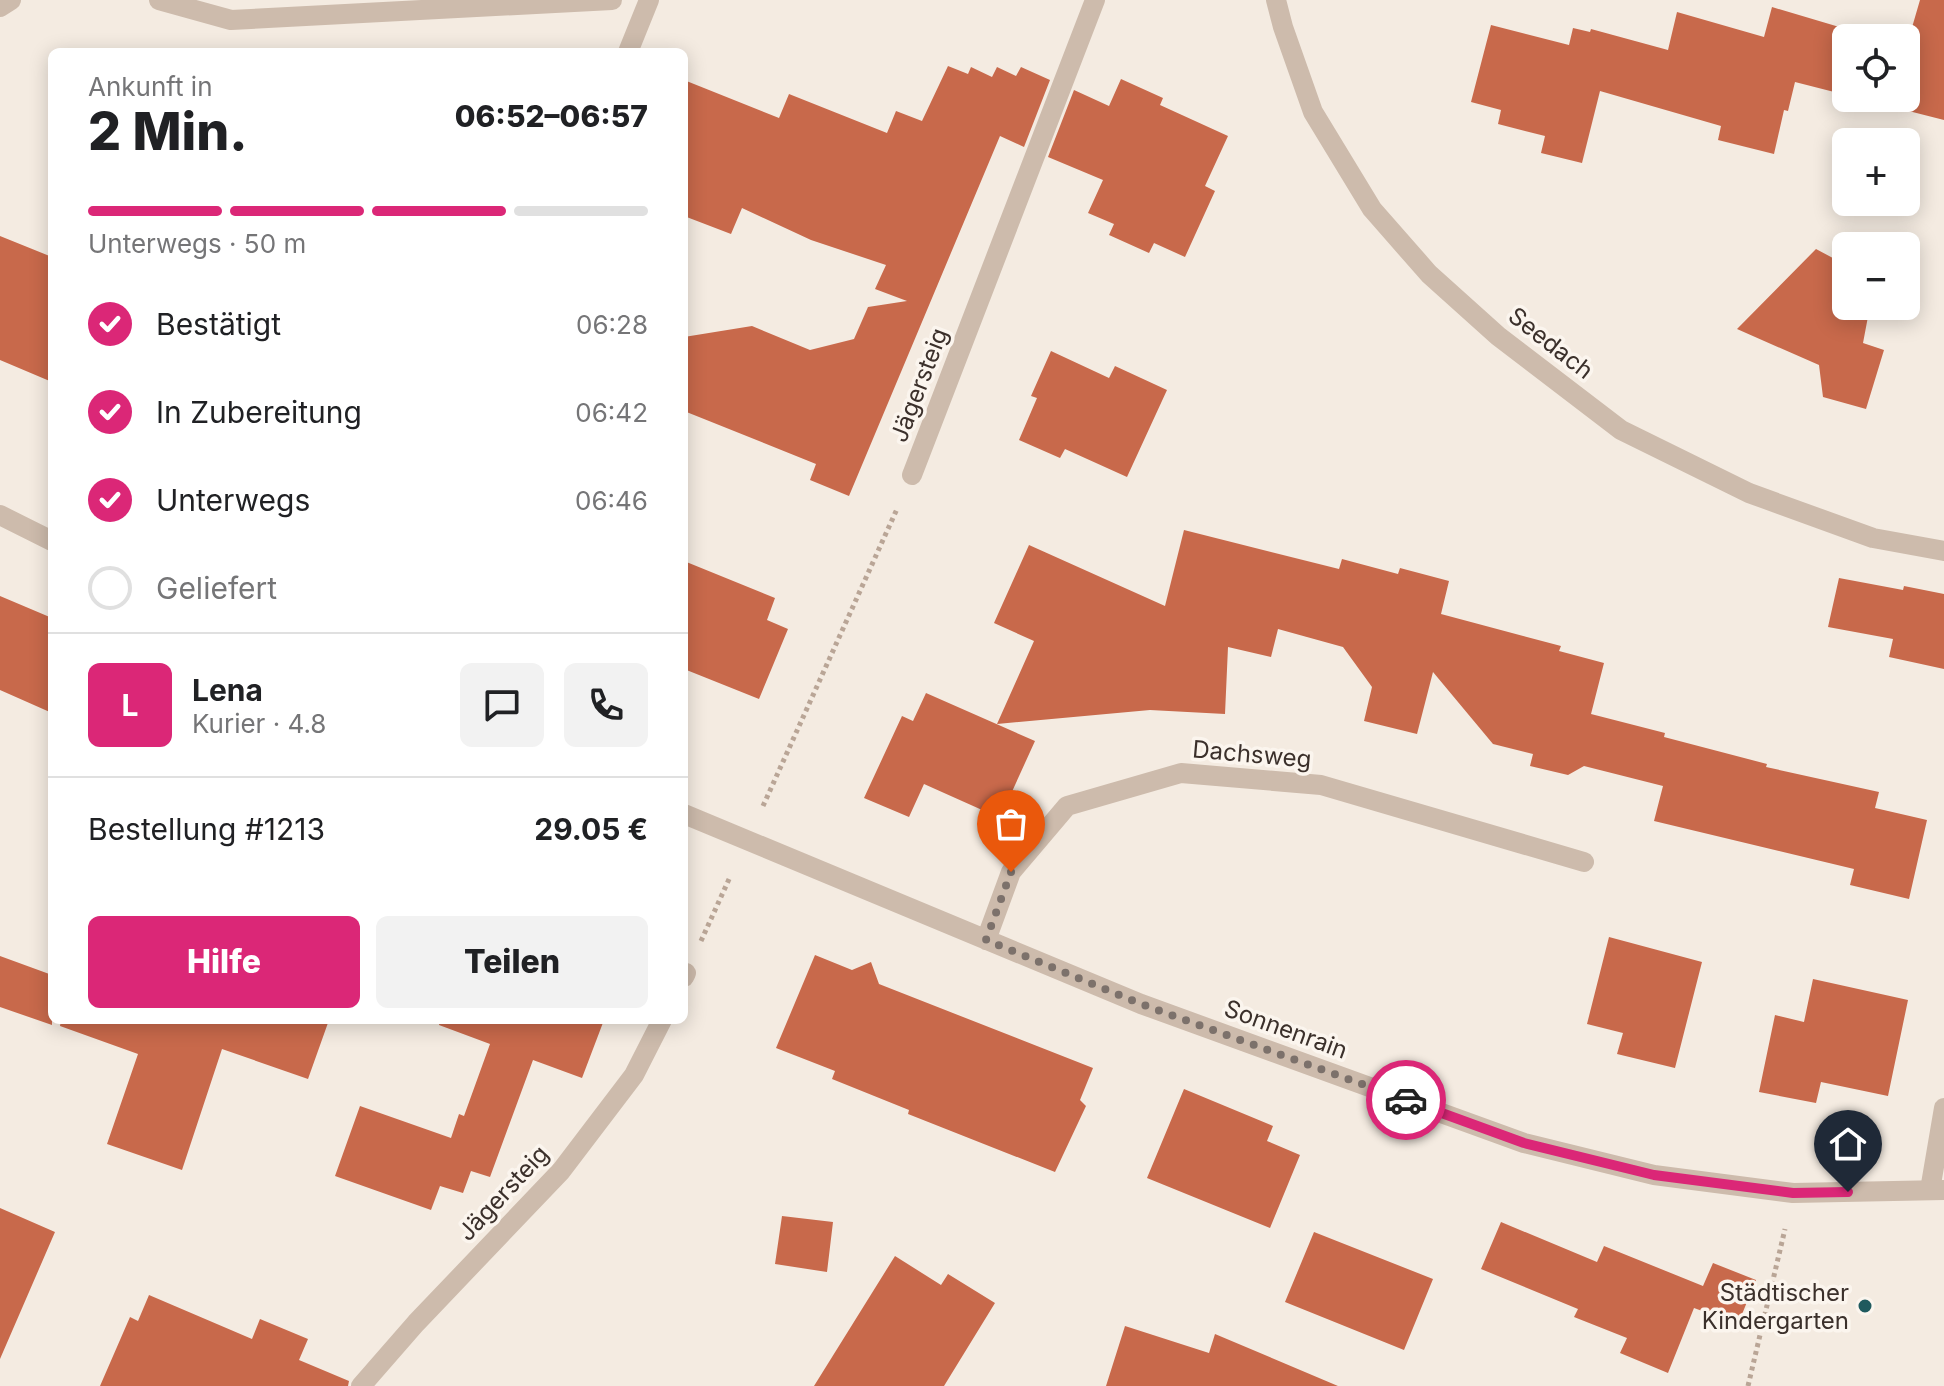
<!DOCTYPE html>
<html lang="de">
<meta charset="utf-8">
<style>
body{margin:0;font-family:Inter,sans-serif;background:#f2f2f2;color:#202124;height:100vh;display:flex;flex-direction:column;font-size:30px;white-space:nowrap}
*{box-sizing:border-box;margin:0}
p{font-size:26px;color:#757577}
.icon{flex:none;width:44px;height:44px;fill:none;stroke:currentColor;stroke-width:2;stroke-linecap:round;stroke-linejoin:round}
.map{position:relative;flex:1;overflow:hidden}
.drawer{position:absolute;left:48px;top:48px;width:640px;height:976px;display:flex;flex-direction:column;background:#fff;border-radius:12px;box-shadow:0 4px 20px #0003}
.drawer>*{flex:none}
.tools{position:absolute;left:1832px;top:24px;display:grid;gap:16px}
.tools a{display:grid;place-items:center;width:88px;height:88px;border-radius:12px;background:#fff;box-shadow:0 4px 20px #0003;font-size:40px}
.pin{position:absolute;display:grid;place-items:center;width:68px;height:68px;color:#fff;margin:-82px -34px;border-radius:50% 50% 50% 0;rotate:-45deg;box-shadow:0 0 8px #0007}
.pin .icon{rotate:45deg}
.courier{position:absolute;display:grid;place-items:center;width:80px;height:80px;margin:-40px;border:6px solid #db2777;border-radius:50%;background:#fff;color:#222;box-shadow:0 2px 10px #0007}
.overview em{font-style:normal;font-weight:800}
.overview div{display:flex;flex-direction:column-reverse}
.overview{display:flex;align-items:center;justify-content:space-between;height:136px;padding:0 40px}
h1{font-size:52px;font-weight:800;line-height:60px}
.bar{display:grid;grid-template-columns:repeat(4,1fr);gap:12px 8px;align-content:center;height:96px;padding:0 40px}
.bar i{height:10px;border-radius:6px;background:#e0e0e0}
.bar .active{background:#db2777}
.bar p{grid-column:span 4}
.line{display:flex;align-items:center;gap:20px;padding:0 40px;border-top:2px solid #e0e0e0}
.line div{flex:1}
.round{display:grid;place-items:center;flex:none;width:84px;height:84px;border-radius:12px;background:#f2f2f2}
ol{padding:0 40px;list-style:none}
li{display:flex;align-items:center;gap:24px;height:88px}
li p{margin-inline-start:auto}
li .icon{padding:8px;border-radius:50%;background:#db2777;color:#fff;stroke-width:4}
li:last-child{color:#757577}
li i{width:44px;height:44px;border:4px solid #e0e0e0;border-radius:50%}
.button{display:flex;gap:16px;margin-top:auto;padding:16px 40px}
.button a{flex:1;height:92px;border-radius:12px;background:#db2777;color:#fff;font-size:32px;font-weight:800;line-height:92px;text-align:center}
.button a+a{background:#f2f2f2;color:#202124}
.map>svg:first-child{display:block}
</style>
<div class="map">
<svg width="1944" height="1386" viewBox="0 0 1944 1386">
<rect width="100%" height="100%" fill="#f4ebe1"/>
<path fill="#c8694b" d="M 1920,0 L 1944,0 L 1944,120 L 1889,106 L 1891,98 L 1906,98 L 1906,48 Z
M 1772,7 L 1846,29 L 1846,95 L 1795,82 L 1788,111 L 1784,110 L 1774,154 L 1718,140 L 1721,126 L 1600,91 L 1582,163 L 1541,153 L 1545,136 L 1498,124 L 1501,110 L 1471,102 L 1491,25 L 1569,45 L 1573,28 L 1590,32 L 1591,29 L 1668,50 L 1677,12 L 1764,37 Z
M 948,66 L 968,74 L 971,67 L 992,77 L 997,67 L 1016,76 L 1021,67 L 1050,80 L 1024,147 L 1000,136 L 849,496 L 810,480 L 816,464 L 684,411 L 684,337 L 752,326 L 810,350 L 854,339 L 868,307 L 907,301 L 875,289 L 886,265 L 811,240 L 742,208 L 731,234 L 684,216 L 684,80 L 779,118 L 789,94 L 887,133 L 896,111 L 922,121 Z
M 1121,79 L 1163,98 L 1160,105 L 1228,136 L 1205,186 L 1215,191 L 1185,257 L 1154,243 L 1149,253 L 1109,235 L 1114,224 L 1088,213 L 1103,180 L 1048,157 L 1074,90 L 1109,106 Z
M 0,236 L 52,257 L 52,382 L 0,360 Z
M 1816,249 L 1846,265 L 1846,306 L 1870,306 L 1863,343 L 1884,350 L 1866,409 L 1823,397 L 1819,365 L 1737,329 Z
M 1051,351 L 1109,378 L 1115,366 L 1167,390 L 1127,477 L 1065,449 L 1060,458 L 1019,440 L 1037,398 L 1031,396 Z
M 1184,530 L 1339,569 L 1342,559 L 1398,574 L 1400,568 L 1449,581 L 1441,614 L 1561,646 L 1559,651 L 1604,663 L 1591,714 L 1665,733 L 1664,737 L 1767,764 L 1766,767 L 1879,792 L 1875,808 L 1927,820 L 1909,899 L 1850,885 L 1854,869 L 1654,821 L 1663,786 L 1584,766 L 1568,775 L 1530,766 L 1533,754 L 1493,744 L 1433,672 L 1417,734 L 1364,721 L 1372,687 L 1343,647 L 1278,629 L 1271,657 L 1228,647 L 1225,714 L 1150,710 L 997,724 L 1034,641 L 994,623 L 1029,545 L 1165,606 Z
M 684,561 L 775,598 L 767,620 L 788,629 L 759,699 L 684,669 Z
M 1839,578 L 1903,590 L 1904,586 L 1944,594 L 1944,669 L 1889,657 L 1893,639 L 1828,627 Z
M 0,596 L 52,618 L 52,713 L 0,690 Z
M 926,693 L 1035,741 L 1000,818 L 924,784 L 909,817 L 864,798 L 902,716 L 913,721 Z
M 1609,937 L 1702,962 L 1675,1068 L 1617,1054 L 1623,1033 L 1587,1024 Z
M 815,955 L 852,970 L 871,962 L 879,984 L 1093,1068 L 1080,1100 L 1086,1106 L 1055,1172 L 908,1114 L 909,1110 L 832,1079 L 835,1071 L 776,1048 Z
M 0,956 L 52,975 L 52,1025 L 0,1007 Z
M 1813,979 L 1908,1000 L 1888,1096 L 1821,1082 L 1816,1103 L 1759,1092 L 1775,1015 L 1804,1022 Z
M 61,1020 L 329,1020 L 308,1079 L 222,1049 L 182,1170 L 107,1144 L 138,1054 L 60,1026 Z
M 440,1020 L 604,1020 L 582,1078 L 533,1060 L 490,1177 L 471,1171 L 463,1193 L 440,1186 L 431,1210 L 335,1176 L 360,1106 L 451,1138 L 459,1114 L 464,1116 L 490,1044 L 439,1025 Z
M 1184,1089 L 1273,1126 L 1267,1141 L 1300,1155 L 1270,1228 L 1147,1178 Z
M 0,1208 L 55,1232 L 0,1359 Z
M 782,1216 L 833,1222 L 827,1272 L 775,1264 Z
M 1501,1222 L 1597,1262 L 1604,1246 L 1703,1286 L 1713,1263 L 1756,1280 L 1738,1324 L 1694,1308 L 1668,1373 L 1620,1353 L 1627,1338 L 1574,1317 L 1578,1309 L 1481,1269 Z
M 1314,1232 L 1433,1279 L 1404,1350 L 1285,1302 Z
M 895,1256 L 941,1285 L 948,1274 L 995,1303 L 944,1386 L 814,1386 Z
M 149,1295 L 252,1339 L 260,1319 L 308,1339 L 299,1360 L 349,1381 L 348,1386 L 100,1386 L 130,1317 L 138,1321 Z
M 1125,1326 L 1209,1353 L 1215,1334 L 1338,1386 L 1106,1386 Z"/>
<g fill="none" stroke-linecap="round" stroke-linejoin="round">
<path stroke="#b9a596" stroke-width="5" stroke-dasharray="4 4" stroke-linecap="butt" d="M 763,806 L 897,509
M 701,941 L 730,877
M 1748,1386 L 1785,1229"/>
<path stroke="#cdbbac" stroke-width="20" d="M 628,52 L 649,0
M 912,475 L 1095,0
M 1930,1190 L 1944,1108"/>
<path stroke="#cdbbac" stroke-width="20" d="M 159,0 L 231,20 L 612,0
M 1276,0 L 1283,27 L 1313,112 L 1372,209 L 1429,274 L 1498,336 L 1621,430 L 1749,493 L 1873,538 L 1944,551
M 0,7 L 11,0
M 0,515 L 52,541
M 684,814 L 1141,1004 L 1524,1143 L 1654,1175 L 1793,1193 L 1944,1190
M 986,940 L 1011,872 L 1067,806 L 1181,773 L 1321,785 L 1584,862
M 684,977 L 686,973
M 361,1386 L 416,1323 L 561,1171 L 634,1075 L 662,1020"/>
</g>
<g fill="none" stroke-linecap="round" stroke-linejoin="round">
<path stroke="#7c716b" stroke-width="8" stroke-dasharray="0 14.4" d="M 1011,872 L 986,940 L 1141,1004 L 1406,1100"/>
<path stroke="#db2777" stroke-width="10" d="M 1406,1100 L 1524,1143 L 1654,1175 L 1793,1193 L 1848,1192"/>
</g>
<circle fill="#1f5a5e" stroke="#fbf5ee" stroke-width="3" cx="1865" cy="1306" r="8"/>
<g text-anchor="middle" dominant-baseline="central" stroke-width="7" stroke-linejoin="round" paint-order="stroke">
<g font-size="24" fill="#3b302b" stroke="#fbf5ee">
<text transform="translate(1551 343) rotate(38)">Seedach</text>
<text transform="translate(919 385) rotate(-69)">Jägersteig</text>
<text transform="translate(1252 754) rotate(5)">Dachsweg</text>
<text transform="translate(1286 1029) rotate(20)">Sonnenrain</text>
<text transform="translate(503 1193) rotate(-47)">Jägersteig</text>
</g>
<g font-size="24" fill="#3b302b" stroke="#fbf5ee" text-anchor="end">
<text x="1849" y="1292">Städtischer<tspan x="1849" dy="28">Kindergarten</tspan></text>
</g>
</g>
</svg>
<div class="tools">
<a><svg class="icon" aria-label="locate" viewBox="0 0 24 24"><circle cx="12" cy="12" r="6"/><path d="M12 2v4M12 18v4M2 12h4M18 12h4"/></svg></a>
<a>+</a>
<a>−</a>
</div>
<div class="pin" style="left:1011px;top:872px;background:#ea580c"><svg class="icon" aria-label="bag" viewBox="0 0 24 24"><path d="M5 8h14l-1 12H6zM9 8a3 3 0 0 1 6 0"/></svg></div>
<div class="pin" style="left:1848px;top:1192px;background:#1f2937"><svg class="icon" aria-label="home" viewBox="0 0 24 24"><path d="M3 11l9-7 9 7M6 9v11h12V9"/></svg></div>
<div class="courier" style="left:1406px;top:1100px"><svg class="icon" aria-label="car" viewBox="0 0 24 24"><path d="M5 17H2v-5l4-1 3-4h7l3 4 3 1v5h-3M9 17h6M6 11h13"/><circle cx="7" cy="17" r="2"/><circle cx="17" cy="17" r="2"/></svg></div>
<section class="drawer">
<div class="overview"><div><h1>2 Min.</h1><p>Ankunft in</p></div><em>06:52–06:57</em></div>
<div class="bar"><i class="active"></i><i class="active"></i><i class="active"></i><i></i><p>Unterwegs · 50 m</p></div>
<ol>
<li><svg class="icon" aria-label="check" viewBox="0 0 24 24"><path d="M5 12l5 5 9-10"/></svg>Bestätigt<p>06:28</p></li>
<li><svg class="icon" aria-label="check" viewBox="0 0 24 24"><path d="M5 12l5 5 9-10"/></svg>In Zubereitung<p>06:42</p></li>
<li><svg class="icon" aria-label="check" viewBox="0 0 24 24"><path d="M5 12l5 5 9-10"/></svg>Unterwegs<p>06:46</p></li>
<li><i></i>Geliefert</li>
</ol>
<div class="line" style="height:144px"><b class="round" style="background:#db2777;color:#fff">L</b><div><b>Lena</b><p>Kurier · 4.8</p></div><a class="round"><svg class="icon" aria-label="chat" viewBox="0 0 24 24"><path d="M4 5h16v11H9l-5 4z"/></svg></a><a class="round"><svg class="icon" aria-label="phone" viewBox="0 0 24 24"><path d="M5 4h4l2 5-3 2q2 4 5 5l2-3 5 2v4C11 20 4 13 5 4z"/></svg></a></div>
<div class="line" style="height:104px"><div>Bestellung #1213</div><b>29.05 €</b></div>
<div class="button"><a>Hilfe</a><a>Teilen</a></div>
</section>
</div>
